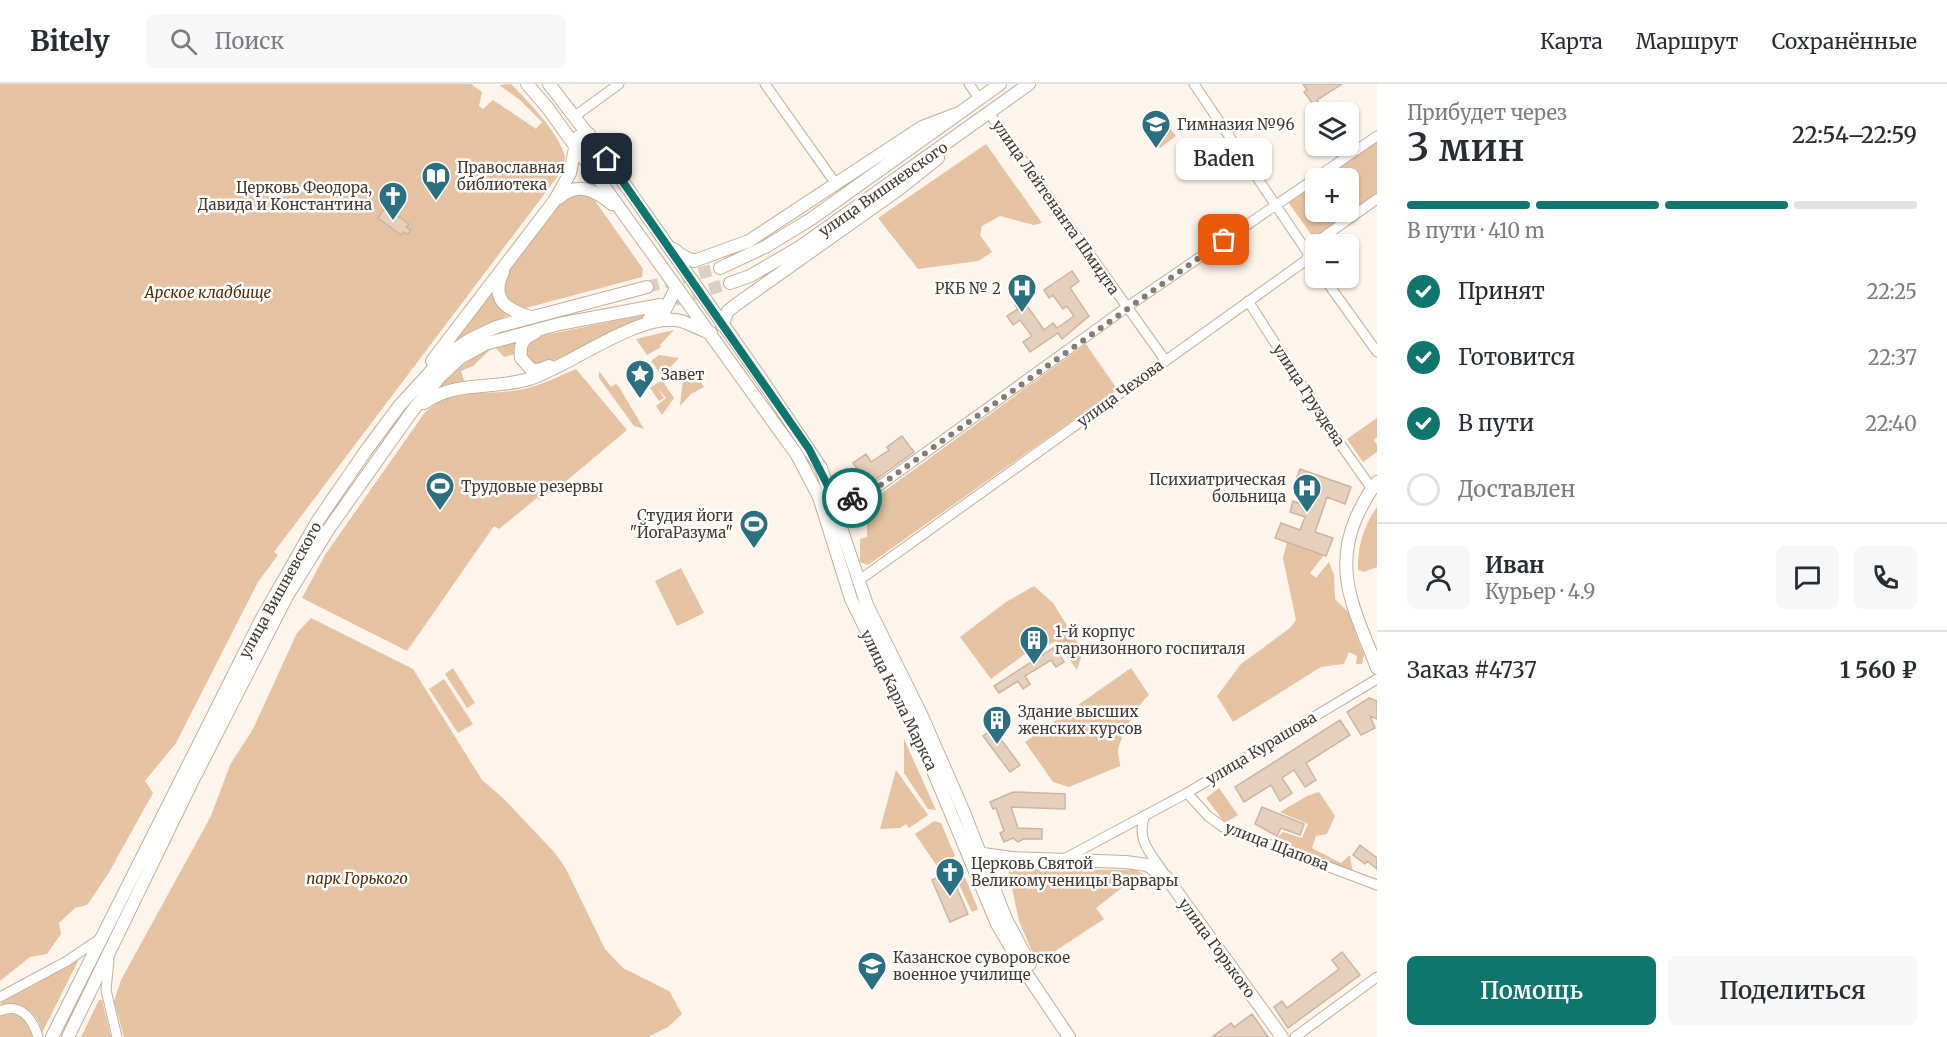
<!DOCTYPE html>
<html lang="ru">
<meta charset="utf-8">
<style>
body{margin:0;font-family:Merriweather,serif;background:#f7f7f7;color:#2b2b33;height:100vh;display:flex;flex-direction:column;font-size:22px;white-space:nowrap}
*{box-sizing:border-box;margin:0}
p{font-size:20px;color:#7c7c81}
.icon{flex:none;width:33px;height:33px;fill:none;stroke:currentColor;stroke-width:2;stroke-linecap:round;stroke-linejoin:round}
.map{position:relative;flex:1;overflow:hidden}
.drawer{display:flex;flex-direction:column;background:#fff;width:570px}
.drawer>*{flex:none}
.controls{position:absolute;left:1305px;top:18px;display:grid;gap:12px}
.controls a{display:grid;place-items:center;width:54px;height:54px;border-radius:9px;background:#fff;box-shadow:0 2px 4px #0004;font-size:30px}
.pin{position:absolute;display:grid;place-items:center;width:51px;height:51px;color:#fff;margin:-26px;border-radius:12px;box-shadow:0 3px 9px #0006}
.courier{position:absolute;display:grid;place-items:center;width:60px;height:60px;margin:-30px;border:4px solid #0f766e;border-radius:50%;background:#fff;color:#222;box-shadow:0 2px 8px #0007}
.bubble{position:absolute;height:42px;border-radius:9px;background:#fff;box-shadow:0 2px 4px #0004;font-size:20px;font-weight:600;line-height:42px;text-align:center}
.summary em{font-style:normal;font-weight:600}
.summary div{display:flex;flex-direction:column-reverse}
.summary{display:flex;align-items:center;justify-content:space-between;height:102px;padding:0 30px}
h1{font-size:39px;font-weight:600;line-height:45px}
.bar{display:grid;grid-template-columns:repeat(4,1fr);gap:9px 6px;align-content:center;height:72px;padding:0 30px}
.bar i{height:8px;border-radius:4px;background:#e1e1e2}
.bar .selected{background:#0f766e}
.bar p{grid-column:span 4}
.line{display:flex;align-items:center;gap:15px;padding:0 30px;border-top:2px solid #e1e1e2}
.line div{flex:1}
.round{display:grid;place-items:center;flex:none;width:63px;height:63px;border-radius:9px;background:#f7f7f7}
ol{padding:0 30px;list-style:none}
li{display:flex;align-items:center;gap:18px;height:66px}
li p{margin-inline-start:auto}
li .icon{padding:6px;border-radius:50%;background:#0f766e;color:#fff;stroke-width:4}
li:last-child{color:#7c7c81}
li i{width:33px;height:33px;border:3px solid #e1e1e2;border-radius:50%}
.cta{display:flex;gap:12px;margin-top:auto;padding:12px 30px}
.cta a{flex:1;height:69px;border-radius:9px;background:#0f766e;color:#fff;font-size:24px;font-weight:600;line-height:69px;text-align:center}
.cta a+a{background:#f7f7f7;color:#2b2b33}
header{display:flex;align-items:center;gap:36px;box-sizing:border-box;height:84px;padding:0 30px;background:#fff;border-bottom:2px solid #e1e1e2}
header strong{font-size:28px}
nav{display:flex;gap:33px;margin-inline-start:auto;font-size:21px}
.search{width:420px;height:54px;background:#f7f7f7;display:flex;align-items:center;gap:15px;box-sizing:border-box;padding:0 21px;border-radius:9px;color:#7c7c81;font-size:22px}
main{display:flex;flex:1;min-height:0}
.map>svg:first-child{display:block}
</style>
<header>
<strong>Bitely</strong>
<div class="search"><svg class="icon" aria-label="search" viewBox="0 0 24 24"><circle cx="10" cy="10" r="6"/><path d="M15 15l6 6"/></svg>Поиск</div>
<nav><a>Карта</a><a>Маршрут</a><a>Сохранённые</a></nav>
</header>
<main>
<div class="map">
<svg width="1377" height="953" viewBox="0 0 1377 953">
<rect width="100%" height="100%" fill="#fdf4eb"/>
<path fill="#e5c2a1" d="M 0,0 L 471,0 L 482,8 L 479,22 L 483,25 L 493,16 L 536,45 L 542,38 L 520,16 L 499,1 L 511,0 C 528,17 556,46 564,69 C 566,74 564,79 564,84 L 274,468 L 278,471 L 258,498 L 176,659 L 145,697 L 153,709 L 108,790 L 87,821 L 75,824 L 59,839 L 61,850 L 47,870 L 30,873 L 0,897 Z
M 1157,27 L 1176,52 L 1160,64 L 1141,39 Z
M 1377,57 L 1377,112 L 1315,156 L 1288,118 L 1315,99 L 1316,128 L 1348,128 L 1348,94 L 1322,94 Z
M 986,60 L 1042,139 L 1034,141 L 1000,132 L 982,142 L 980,151 L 992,168 L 978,177 L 918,185 L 878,134 Z
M 569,110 L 591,111 L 643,185 L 642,193 L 522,225 L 504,216 L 503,192 L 558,120 Z
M 497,196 L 511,230 L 473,247 L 447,266 Z
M 663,227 L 635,237 L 544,281 L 538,282 L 524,273 L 530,254 Z
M 674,246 L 660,261 L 661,263 L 647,271 L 636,255 Z
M 519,252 L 515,270 L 504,273 L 494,262 L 473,282 L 461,287 L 465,299 L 435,307 C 458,280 486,264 519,252 Z
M 1086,260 L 1117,305 L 868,481 L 860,478 L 860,455 L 867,453 L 867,440 L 861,439 L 860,425 Z
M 659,271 L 679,274 L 662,292 L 651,277 Z
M 691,284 L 704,303 L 691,310 L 680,322 L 684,286 Z
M 576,285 L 627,346 L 551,410 L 549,408 L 539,416 L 537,414 L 499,445 L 494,442 L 407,567 L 302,514 L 325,471 L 423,331 C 448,302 485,312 519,306 C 540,302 558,293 576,285 Z
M 599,287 L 611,303 L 616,300 L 619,303 L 644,345 L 634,342 L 599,294 Z
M 662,296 L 674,314 L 662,331 L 656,322 L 666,314 L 657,303 L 664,314 L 659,317 L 650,304 Z
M 1377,334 L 1377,353 L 1374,356 L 1377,361 L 1377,368 L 1363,378 L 1347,355 Z
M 1377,423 L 1377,483 L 1364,488 L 1358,486 C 1357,464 1364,441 1377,423 Z
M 1287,458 L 1324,471 L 1310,489 L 1316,494 L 1329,478 L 1334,491 L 1335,515 L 1360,540 L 1355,549 L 1364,571 L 1362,580 L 1356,580 L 1357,572 L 1349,568 L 1344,580 L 1321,583 L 1233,638 L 1217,612 L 1241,580 L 1290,544 L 1296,536 L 1283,474 Z
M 681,484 L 704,529 L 677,542 L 655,497 Z
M 1034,502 L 1053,519 L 1083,567 L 1077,586 L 1056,557 L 1025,570 L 991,595 L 960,553 L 1006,518 Z
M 311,534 L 413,585 L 482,696 L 503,714 L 555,769 L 566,785 L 605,865 L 623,884 L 669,907 L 682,930 L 668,943 L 648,953 L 124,953 L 114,917 L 121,896 L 211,732 L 230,681 L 253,645 L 297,549 Z
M 453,584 L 475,619 L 467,624 L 445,590 Z
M 1131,584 L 1149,611 C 1139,618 1119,655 1118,667 C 1118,672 1120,677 1120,682 L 1069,703 L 1053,698 L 1025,658 Z
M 444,595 L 473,640 L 458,649 L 429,605 Z
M 904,655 L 936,726 L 928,725 L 904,689 Z
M 896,686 L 928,731 L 909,744 L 906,740 L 900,744 L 880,745 Z
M 1219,704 L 1238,731 L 1225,739 L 1206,714 Z
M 1319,708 L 1335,732 L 1327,750 L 1316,752 L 1312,764 L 1341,779 L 1350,771 L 1353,790 L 1299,771 L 1287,759 L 1272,759 L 1283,748 L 1302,754 L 1308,740 L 1280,728 L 1307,712 Z
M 934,737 L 941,739 L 955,772 L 937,782 L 915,750 Z
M 957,778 L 960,781 L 978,825 L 972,828 L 950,781 Z
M 1008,785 L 1135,786 L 1152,794 L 1162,805 L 1123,803 L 1096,824 L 1104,835 L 1037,879 L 1019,837 Z
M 79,875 L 42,949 C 38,927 21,917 0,922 L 2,914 Z
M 99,916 L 102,916 L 111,953 L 81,953 Z
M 11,930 C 26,932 29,941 34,953 L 0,953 L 0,932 Z"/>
<path fill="#e7d0bb" stroke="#cbb5a1" stroke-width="1.5" d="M 1303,0 L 1342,0 L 1317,16 L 1324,26 L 1319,28 L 1304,8 L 1307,6 Z
M 385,123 L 409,140 L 406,143 L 411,146 L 408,150 L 403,148 L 401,151 L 378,134 Z
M 1072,187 L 1079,197 L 1070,204 L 1089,232 L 1062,255 L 1058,249 L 1030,268 L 1023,258 L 1032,252 L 1020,236 L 1013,241 L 1007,232 L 1018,225 L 1015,221 L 1023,216 L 1044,246 L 1053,239 L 1057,244 L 1074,232 L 1067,222 L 1063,225 L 1053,211 L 1049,214 L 1044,206 Z
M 902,352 L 914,368 L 868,401 L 853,379 L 866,370 L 871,378 L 889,366 L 887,363 Z
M 1300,385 L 1351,403 L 1345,420 L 1327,413 L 1321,431 L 1315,448 L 1333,454 L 1326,472 L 1275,454 L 1281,439 L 1300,446 L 1305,433 L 1290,428 L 1293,417 L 1309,423 L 1314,408 L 1294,401 Z
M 1067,555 L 1072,562 L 1059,570 L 1064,578 L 1056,583 L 1051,576 L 1025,592 L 1030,600 L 1023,605 L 1018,597 L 999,609 L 994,602 Z
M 1369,614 L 1377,617 L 1377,635 L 1370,632 L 1375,644 L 1361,651 L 1347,628 Z
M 1340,636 L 1350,651 L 1306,679 L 1316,696 L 1305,703 L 1294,686 L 1282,694 L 1292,709 L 1280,717 L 1271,701 L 1244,718 L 1235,703 Z
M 993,645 L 1020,681 L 1010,688 L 983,652 Z
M 1013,708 L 1065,710 L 1065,725 L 1011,723 L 1018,744 L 1042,745 L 1042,755 L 1023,755 L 1018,758 L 1013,754 L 1004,758 L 1000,749 L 1004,747 L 996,724 L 993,725 L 990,718 Z
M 1262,723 L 1304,740 L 1300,751 L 1281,744 L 1277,752 L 1255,740 Z
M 1360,761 L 1377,774 L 1377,785 L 1367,777 L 1365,780 L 1353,771 Z
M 950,788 L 968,830 L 950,838 L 932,796 Z
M 1342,868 L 1360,891 L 1288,944 L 1274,923 L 1282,917 L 1287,924 L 1339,885 L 1332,876 Z
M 1252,930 L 1268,953 L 1212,953 L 1231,939 L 1234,943 Z"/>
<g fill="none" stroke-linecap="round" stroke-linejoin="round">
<path stroke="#d8cfc6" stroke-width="12" stroke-dasharray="12 6" stroke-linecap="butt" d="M 647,203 L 720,184
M 675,216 L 730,199"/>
<g stroke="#c3ae99" stroke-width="11">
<path id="minor" d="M 765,0 L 836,100
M 969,0 L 979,14
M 1194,0 L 1316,181
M 989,29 L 1165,276
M 575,32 L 619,0
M 1324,194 L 1377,268
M 1248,217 L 1334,351 L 1372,405
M 828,402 L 851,414 L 868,410 L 1127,223 L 1377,52
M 858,497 L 1305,177 L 1315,159 L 1377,115
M 1187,709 L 1208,732 L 1223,743 L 1377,801
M 1145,731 C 1135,757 1152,770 1165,791
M 1062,776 L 1187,709 L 1377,595
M 109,876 L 106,906 L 117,953
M 0,913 L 67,877 L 101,854
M 0,927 C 20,918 33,935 38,953
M 1295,953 L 1377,893"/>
</g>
<g stroke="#c3ae99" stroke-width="14">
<path id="major" d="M 527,0 L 547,23 L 797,371 L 819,413 L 851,515 L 919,653 L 997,840 L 1026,889 L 1069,953
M 549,0 L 607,75 L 760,293 L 821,384 L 867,521 L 921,630 L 963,726 L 1006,835 L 1030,880
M 559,114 C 577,97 595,106 612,120
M 674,165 L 681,171 L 694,177 L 749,157 L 922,43 L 956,30
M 720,184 L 765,163 L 811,135 L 1000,0
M 503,188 C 490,216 506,225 530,233
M 730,199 L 750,192 L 800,163 L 1029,0
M 649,235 L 664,228 L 676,204
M 722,241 L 728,227 L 737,220 L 899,105 L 938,74
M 535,249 C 523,254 519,261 521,274 L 531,285 L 539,286 L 549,282
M 432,277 L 555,116 L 570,89 L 577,54 L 582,50 L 589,50
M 424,319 C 456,296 493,306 529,295 C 569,283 639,227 681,237 C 691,240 701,246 711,249
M 1377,398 C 1368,409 1362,421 1356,434 C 1332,490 1357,531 1377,584
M 976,769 L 1012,774 L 1126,778 L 1147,781 L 1166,793 L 1282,953
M 52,953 L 262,534 L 317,438 L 365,368 L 400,321 L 445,272 L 469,256 L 496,243 L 647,203
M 68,953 L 192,698 L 287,512 L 328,446 L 413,326 L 439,294 L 460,274 L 485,260 L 559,240 L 660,221"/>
</g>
<use href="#minor" stroke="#fff" stroke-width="9"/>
<use href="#major" stroke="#fff" stroke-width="12"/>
</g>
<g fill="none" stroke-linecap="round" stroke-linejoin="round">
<path stroke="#847b72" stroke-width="6" stroke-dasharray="0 10.8" d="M 852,414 L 868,410 L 1224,156"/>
<path stroke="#0f766e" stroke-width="8" d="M 607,75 L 809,365 L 828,402 L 852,414"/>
</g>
<defs>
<g id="school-pin" transform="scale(1.5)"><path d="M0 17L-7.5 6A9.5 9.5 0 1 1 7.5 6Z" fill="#2b7080" stroke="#fff"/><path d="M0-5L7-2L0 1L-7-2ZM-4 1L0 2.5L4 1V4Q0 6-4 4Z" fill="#fff"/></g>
<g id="library-pin" transform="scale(1.5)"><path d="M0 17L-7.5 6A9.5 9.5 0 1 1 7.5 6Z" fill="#2b7080" stroke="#fff"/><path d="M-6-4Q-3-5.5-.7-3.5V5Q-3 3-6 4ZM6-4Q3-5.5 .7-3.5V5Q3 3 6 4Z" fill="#fff"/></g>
<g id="church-pin" transform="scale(1.5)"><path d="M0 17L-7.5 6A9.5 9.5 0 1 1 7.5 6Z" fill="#2b7080" stroke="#fff"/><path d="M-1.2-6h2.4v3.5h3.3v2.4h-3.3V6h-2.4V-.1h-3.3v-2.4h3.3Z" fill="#fff"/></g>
<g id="hospital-pin" transform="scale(1.5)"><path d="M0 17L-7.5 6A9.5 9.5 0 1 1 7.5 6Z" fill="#2b7080" stroke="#fff"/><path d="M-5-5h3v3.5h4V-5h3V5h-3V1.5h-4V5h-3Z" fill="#fff"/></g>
<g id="sight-pin" transform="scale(1.5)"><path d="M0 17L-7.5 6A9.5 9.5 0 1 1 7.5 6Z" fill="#2b7080" stroke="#fff"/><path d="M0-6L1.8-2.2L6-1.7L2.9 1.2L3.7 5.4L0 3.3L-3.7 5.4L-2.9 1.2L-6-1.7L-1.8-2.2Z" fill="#fff"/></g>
<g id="stadium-pin" transform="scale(1.5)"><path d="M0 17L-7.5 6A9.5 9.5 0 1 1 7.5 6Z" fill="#2b7080" stroke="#fff"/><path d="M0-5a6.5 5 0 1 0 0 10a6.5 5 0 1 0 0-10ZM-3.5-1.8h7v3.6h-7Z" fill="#fff"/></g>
<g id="building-pin" transform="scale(1.5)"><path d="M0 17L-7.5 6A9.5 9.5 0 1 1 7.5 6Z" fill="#2b7080" stroke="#fff"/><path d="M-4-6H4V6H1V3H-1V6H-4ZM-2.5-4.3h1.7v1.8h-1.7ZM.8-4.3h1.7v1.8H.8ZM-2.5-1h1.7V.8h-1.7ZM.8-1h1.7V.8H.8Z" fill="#fff"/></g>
<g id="university-pin" transform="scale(1.5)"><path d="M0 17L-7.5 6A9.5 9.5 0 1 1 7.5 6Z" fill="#2b7080" stroke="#fff"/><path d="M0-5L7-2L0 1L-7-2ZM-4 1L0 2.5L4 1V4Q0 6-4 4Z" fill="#fff"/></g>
</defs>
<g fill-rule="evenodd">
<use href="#school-pin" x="1156" y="40"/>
<use href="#library-pin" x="436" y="92"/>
<use href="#church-pin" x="393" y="112"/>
<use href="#hospital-pin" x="1022" y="204"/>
<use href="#sight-pin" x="640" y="290"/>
<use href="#stadium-pin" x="440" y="402"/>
<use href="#hospital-pin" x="1307" y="404"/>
<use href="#stadium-pin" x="754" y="440"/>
<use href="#building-pin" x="1034" y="556"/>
<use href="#building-pin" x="997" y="636"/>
<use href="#church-pin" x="950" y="788"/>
<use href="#university-pin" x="872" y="882"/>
</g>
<g text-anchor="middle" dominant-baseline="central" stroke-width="5" stroke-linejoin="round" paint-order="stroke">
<g font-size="15" fill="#433a31" stroke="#fff" text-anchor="start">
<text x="1177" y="40">Гимназия №96</text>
<text x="457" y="83">Православная<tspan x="457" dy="17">библиотека</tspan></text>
<text x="372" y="103" text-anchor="end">Церковь Феодора,<tspan x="372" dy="17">Давида и Константина</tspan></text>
<text x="1001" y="204" text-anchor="end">РКБ № 2</text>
<text x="661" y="290">Завет</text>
<text x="1286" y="395" text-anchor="end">Психиатрическая<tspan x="1286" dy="17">больница</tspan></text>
<text x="461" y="402">Трудовые резервы</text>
<text x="733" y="431" text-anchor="end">Студия йоги<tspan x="733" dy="17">"ЙогаРазума"</tspan></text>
<text x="1055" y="547">1-й корпус<tspan x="1055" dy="17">гарнизонного госпиталя</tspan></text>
<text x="1018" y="627">Здание высших<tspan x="1018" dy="17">женских курсов</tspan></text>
<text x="971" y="779">Церковь Святой<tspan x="971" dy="17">Великомученицы Варвары</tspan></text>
<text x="893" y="873">Казанское суворовское<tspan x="893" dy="17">военное училище</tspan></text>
</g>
<g font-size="15" fill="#433a31" stroke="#fff">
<text transform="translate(883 105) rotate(-35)">улица Вишневского</text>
<text transform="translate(1056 123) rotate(55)">улица Лейтенанта Шмидта</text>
<text transform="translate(1120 309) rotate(-36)">улица Чехова</text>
<text transform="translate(1309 311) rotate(57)">улица Груздева</text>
<text transform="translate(280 506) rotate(-61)">улица Вишневского</text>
<text transform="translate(899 616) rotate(64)">улица Карла Маркса</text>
<text transform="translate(1261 664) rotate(-31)">улица Курашова</text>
<text transform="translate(1277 762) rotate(21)">улица Щапова</text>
<text transform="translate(1217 864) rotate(54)">улица Горького</text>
</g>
<g font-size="15" font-style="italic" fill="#4d2d04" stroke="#fff">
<text x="208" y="208">Арское кладбище</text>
<text x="357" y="794">парк Горького</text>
</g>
</g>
</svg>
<div class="controls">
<a><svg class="icon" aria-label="layers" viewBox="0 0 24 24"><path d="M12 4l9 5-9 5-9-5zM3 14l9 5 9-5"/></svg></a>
<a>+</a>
<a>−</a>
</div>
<div class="pin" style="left:1224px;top:156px;background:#ea580c"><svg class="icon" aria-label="bag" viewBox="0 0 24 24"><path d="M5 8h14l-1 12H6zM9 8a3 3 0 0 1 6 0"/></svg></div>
<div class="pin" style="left:607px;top:75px;background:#1f2937"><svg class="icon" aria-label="home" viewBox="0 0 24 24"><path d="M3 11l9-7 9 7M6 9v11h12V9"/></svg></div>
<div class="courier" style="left:852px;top:414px"><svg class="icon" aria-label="bike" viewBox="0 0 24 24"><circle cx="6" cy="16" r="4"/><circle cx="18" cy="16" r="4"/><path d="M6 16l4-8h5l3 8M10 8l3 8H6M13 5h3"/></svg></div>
<div class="bubble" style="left:1176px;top:54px;width:96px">Baden</div>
</div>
<section class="drawer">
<div class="summary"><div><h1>3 мин</h1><p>Прибудет через</p></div><em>22:54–22:59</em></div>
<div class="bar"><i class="selected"></i><i class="selected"></i><i class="selected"></i><i></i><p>В пути · 410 m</p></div>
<ol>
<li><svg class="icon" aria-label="check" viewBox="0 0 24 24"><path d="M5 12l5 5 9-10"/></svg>Принят<p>22:25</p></li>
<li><svg class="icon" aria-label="check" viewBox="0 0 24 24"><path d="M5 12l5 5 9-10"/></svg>Готовится<p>22:37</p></li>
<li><svg class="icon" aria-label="check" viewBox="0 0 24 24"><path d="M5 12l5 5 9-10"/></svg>В пути<p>22:40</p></li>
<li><i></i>Доставлен</li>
</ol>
<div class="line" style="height:108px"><a class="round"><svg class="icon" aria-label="person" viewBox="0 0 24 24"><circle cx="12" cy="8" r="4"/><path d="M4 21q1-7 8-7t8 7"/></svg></a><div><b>Иван</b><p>Курьер · 4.9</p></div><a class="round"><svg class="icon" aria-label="chat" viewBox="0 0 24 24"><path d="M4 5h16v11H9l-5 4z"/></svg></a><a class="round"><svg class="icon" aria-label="phone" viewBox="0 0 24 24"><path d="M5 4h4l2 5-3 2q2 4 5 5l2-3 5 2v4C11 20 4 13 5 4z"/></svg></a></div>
<div class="line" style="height:78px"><div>Заказ #4737</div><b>1 560 ₽</b></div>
<div class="cta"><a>Помощь</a><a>Поделиться</a></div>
</section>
</main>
